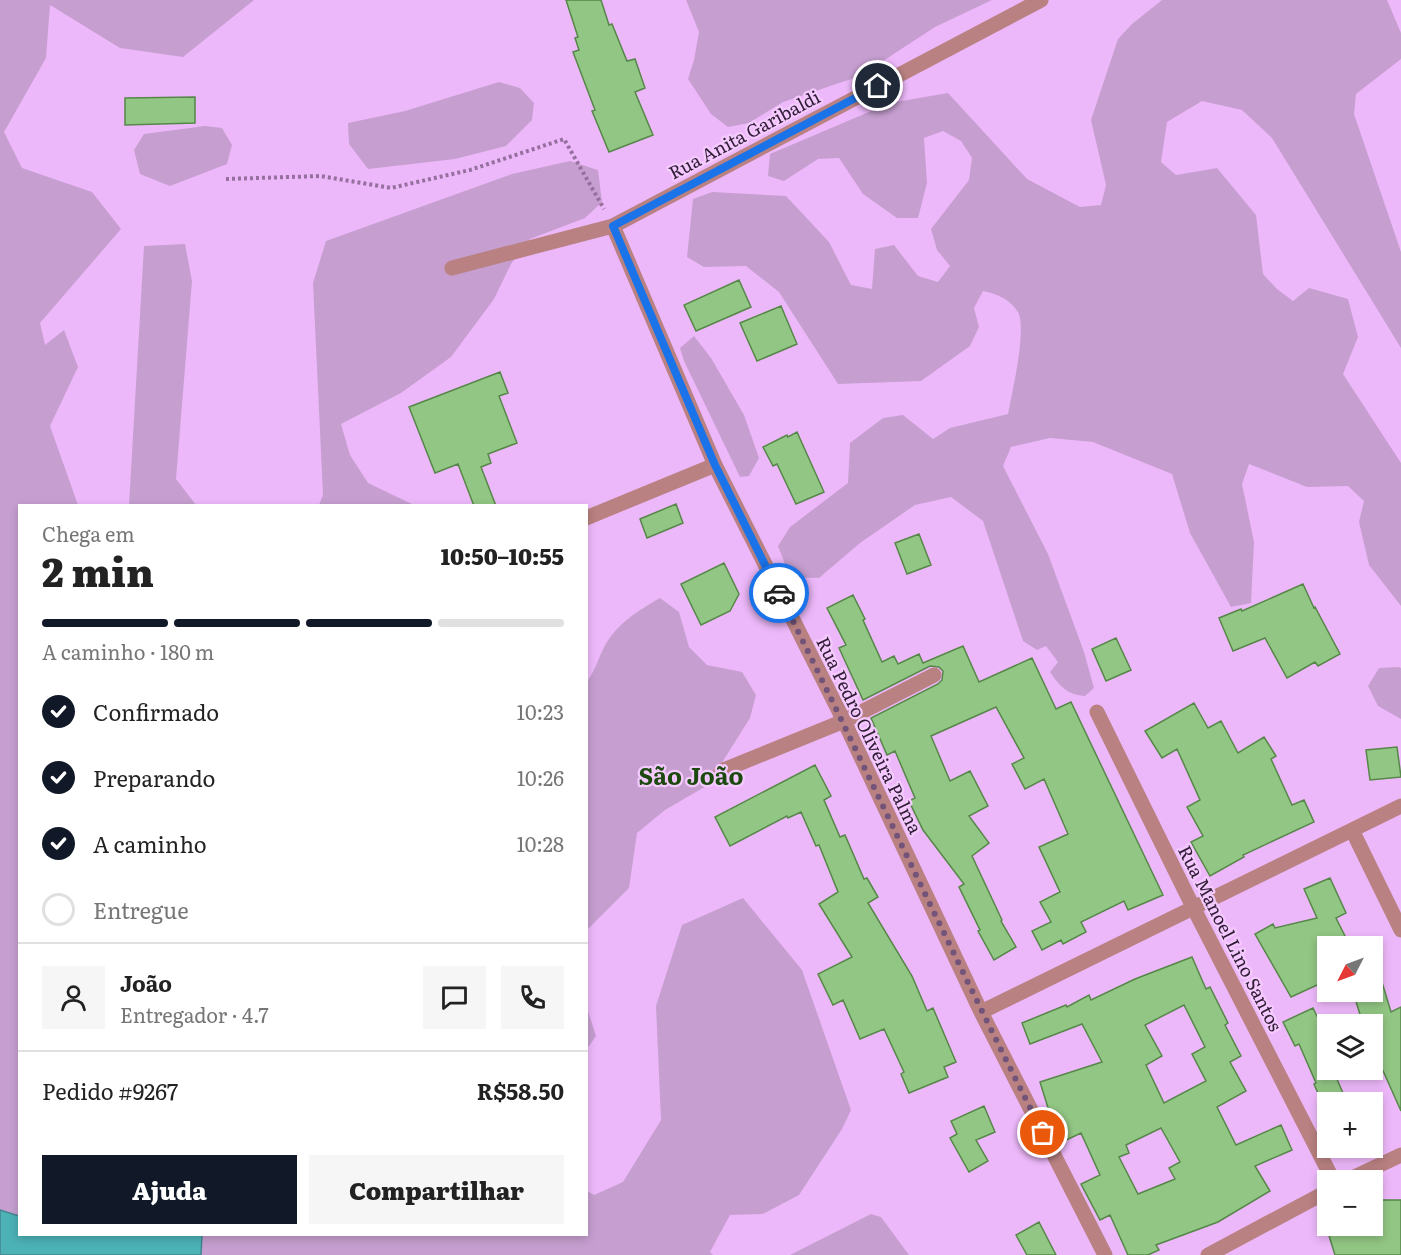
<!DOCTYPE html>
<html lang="pt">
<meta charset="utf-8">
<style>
body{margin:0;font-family:Literata,serif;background:#f6f6f6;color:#222;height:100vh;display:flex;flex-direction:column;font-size:22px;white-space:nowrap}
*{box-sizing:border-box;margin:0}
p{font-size:20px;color:#767676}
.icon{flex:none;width:33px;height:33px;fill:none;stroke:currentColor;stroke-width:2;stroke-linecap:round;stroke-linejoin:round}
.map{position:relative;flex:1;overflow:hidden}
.sheet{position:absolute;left:18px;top:504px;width:570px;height:732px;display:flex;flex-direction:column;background:#fff;border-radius:0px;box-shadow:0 3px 9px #0003}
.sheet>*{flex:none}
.needle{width:39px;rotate:228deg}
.fabs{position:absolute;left:1317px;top:936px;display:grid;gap:12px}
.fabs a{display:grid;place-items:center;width:66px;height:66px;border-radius:0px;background:#fff;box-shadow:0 3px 9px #0003;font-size:30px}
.pin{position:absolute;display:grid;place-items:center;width:51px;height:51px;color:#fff;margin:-26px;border:3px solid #fff;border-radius:50%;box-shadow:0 2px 6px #0007}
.courier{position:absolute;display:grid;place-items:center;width:60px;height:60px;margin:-30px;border:4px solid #1a73e8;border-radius:50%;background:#fff;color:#222;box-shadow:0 2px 8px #0007}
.overview em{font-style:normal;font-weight:800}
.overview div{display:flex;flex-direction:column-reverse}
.overview{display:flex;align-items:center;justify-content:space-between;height:102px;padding:0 24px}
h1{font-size:39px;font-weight:800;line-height:45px}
.bar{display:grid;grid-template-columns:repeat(4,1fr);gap:9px 6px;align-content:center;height:72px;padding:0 24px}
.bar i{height:8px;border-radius:4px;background:#e0e0e0}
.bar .selected{background:#111827}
.bar p{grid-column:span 4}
.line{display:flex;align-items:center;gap:15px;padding:0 24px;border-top:2px solid #e0e0e0}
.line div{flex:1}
.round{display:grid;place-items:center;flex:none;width:63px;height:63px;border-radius:0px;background:#f6f6f6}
ol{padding:0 24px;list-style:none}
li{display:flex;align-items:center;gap:18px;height:66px}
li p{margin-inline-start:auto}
li .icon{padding:6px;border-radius:50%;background:#111827;color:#fff;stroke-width:4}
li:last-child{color:#767676}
li i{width:33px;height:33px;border:3px solid #e0e0e0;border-radius:50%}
.primary-button{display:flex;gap:12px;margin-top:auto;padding:12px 24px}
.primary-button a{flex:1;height:69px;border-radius:0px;background:#111827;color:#fff;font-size:24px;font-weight:800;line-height:69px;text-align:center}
.primary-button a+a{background:#f6f6f6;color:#222}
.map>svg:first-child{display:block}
</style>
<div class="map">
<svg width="1401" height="1255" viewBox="0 0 1401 1255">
<rect width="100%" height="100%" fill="#edb8fa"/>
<path fill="#c69fd0" d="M 0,0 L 254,0 L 183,57 L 120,48 L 50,5 L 46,58 L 4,132 L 22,168 L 92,192 L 121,229 L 40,323 L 45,345 L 64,330 L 78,367 L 50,426 L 78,505 L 20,506 L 20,1234 L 586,1234 L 587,1191 L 594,1195 L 623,1182 L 661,1120 L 656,1006 L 682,925 L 743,898 L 802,970 L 851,1110 L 842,1129 L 799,1195 L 763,1214 L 730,1215 L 710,1252 L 713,1255 L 0,1255 Z
M 686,0 L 992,0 L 935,27 L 860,76 L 783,102 L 749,123 L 728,127 L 711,114 L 688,79 L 694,60 L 699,32 Z
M 1162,0 L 1387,0 L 1401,33 L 1401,59 L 1356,94 L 1354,114 L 1401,252 L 1401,348 L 1272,138 L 1242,110 L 1202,101 L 1167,122 L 1161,162 L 1176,175 L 1217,168 L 1256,215 L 1263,274 L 1277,289 L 1293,301 L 1309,288 L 1348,299 L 1358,337 L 1343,374 L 1401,463 L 1401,606 L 1369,565 L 1359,522 L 1364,501 L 1348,486 L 1307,487 L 1249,464 L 1242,484 L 1254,542 L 1251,603 L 1231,607 L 1190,533 L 1172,474 L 1093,442 L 1050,438 L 1011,447 L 1003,466 L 1048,554 L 1084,652 L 1094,688 L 1085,696 C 1068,695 1060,687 1050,672 L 1058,662 L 1046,646 L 1037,650 L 1023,641 L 983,521 L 951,497 L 915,505 L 860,543 L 819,578 L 790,577 L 778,546 L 790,527 L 848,483 L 850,443 L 883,418 L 903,415 L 933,439 L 950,428 L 1008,414 C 1012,393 1027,329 1018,312 C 1010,299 997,294 983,291 L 974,308 L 979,327 L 970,346 L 921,381 L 838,384 L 779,292 L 746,266 L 704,267 L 687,257 L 693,199 L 712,192 L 786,196 L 829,242 L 851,285 L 872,289 L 875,249 L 894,245 L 918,276 L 938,282 L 950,266 L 937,250 L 931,229 L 969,180 L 972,158 L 961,141 L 943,131 L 924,138 L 927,183 L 918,218 L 897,218 L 863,194 L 839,158 L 818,159 L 784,181 L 768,176 L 770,154 L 890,103 L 948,93 L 1027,179 L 1080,207 L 1101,205 L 1106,185 L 1091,120 L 1118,39 L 1132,24 Z
M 499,82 L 520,88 L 534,103 L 532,120 L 506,146 L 455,159 L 368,169 L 349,144 L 348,123 L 405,111 Z
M 205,126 L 222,128 L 232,145 L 227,164 L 170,186 L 140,174 L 134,150 L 144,134 Z
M 570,161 L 598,170 L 602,202 L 585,218 L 530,239 L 511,264 L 494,299 L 451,357 L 401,393 L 341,424 L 350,455 L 368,483 L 414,505 L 319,505 L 323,495 L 313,283 L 326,241 L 512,174 Z
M 185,244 L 192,281 L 176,479 L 196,505 L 129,505 L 144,246 Z
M 694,336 L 711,358 L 744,415 L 759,458 L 749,476 L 740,477 L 684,361 L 680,348 Z
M 660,598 L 679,612 L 689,647 L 707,665 L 742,672 L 756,695 L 750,718 L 708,785 L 665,810 L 637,833 L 629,888 L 587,930 L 586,683 C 597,669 600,650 611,636 C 624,619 641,609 660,598 Z
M 1399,667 L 1401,668 L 1401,719 L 1378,706 L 1368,686 L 1379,668 Z
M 587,1008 L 596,1036 L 587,1049 L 586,1049 Z
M 871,1214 L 881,1217 L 909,1255 L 790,1255 Z"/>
<path fill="#4cb2b6" stroke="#44858f" stroke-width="1.5" d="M 0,1210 L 19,1216 L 20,1234 L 202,1235 L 201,1255 L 0,1255 Z"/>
<path fill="#92c684" stroke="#568749" stroke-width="1.5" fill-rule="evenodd" d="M 566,0 L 601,0 L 609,25 L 612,24 L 627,61 L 635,59 L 645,88 L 635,92 L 653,135 L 609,152 L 592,111 L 595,110 L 573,52 L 579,50 L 575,38 L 578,37 Z
M 195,97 L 195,123 L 125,125 L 125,98 Z
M 739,280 L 751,307 L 696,331 L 684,305 Z
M 781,306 L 797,344 L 757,361 L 740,323 Z
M 500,372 L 508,393 L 499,396 L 517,443 L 488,454 L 491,463 L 481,467 L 496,506 L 474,506 L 458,464 L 435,473 L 409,407 Z
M 797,432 L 824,492 L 796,504 L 777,464 L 773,466 L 763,447 L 787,435 L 788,437 Z
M 676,504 L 683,523 L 647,538 L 640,519 Z
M 919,534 L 931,565 L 907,574 L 895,543 Z
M 724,563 L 739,594 L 730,611 L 701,625 L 681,584 Z
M 1303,584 L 1314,608 L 1315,607 L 1340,654 L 1318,666 L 1315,662 L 1287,678 L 1265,638 L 1233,651 L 1219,618 L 1241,609 L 1242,611 Z
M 853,595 L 865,619 L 863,620 L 882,662 L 894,656 L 898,664 L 919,654 L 923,663 L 963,646 L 979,682 L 1032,658 L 1056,709 L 1071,702 L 1163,895 L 1128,910 L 1124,901 L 1081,922 L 1086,932 L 1063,944 L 1061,940 L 1042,950 L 1032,931 L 1051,922 L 1040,902 L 1060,892 L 1039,847 L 1068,834 L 1044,779 L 1025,789 L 1012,764 L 1024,758 L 996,707 L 931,736 L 950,781 L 970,771 L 988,806 L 969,816 L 989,843 L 972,856 L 1002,920 L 1001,921 L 1016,947 L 994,960 L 978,931 L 980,930 L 959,887 L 964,884 L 923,830 L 909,801 L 915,798 L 895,751 L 887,755 L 871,718 L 938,684 L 942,680 L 943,671 L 939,667 L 930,666 L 863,700 L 839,648 L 846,645 L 827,608 Z
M 1116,638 L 1131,670 L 1106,681 L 1092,649 Z
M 1194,703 L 1208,728 L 1221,721 L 1238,753 L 1264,737 L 1276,756 L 1271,759 L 1292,805 L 1304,800 L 1314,822 L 1243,855 L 1244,857 L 1210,876 L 1191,842 L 1203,836 L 1187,807 L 1200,800 L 1177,749 L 1162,758 L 1145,731 Z
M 1397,747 L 1401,777 L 1370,780 L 1366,750 Z
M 815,765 L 831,796 L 824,800 L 840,837 L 845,835 L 864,879 L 867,878 L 878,897 L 868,903 L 912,976 L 927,1011 L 933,1008 L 956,1062 L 944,1067 L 948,1077 L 909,1093 L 901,1074 L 904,1072 L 884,1029 L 860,1039 L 843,1000 L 833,1005 L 818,974 L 852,957 L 819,904 L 838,892 L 819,845 L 816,846 L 801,812 L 788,818 L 787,816 L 730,846 L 715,817 Z
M 1330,878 L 1346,913 L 1336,918 L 1350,946 L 1328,946 L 1328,980 L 1291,997 L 1255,934 L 1273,924 L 1275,928 L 1317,918 L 1304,889 Z
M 1192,957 L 1206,989 L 1210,987 L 1228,1023 L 1225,1025 L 1241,1056 L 1230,1062 L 1246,1091 L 1217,1107 L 1236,1145 L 1281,1125 L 1292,1150 L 1255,1166 L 1270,1191 L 1218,1222 L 1156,1245 L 1159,1250 L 1148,1255 L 1128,1255 L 1110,1215 L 1100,1220 L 1081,1184 L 1100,1175 L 1081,1133 L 1062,1142 L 1053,1124 L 1040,1082 L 1102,1062 L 1082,1024 L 1030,1044 L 1022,1023 L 1066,1005 L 1067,1007 L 1089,995 L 1091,1000 L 1135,979 ZM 1184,1005 L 1205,1047 L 1192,1054 L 1206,1081 L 1164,1103 L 1146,1065 L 1162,1056 L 1145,1025 ZM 1161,1128 L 1180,1162 L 1169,1168 L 1175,1179 L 1138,1194 L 1119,1157 L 1129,1153 L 1126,1145 Z
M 1372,969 L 1378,969 L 1391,1012 L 1401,1007 L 1401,1111 L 1372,1046 L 1372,1024 L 1363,1024 L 1353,992 L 1372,992 Z
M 1313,1008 L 1328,1039 L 1328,1070 L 1333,1070 L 1346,1100 L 1328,1102 L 1328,1108 L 1325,1109 L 1314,1084 L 1316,1083 L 1299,1044 L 1295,1046 L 1283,1022 Z
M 984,1106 L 995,1132 L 976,1140 L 988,1161 L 969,1172 L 950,1138 L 957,1134 L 951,1121 Z
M 1380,1200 L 1401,1200 L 1401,1255 L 1335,1255 L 1326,1226 L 1381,1226 Z
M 1039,1222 L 1056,1255 L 1027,1255 L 1016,1235 Z"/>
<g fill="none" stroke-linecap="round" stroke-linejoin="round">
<path stroke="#95709f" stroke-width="4" stroke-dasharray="3 3" stroke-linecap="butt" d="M 226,179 L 321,176 L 391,188 L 470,170 L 564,139 L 604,209"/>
<path stroke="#b98181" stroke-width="15" d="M 721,771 L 844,721 L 934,675"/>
<path stroke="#b98181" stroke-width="15" d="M 613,226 L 715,465 L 844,721 L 981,1012 L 1105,1255
M 452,268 L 613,226 L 1041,0
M 586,518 L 715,465
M 1097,712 L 1194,909 L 1333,1180
M 1352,830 L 1401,930
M 981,1012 L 1401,806
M 1348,1180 L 1401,1155
M 1208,1255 L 1328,1191"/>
</g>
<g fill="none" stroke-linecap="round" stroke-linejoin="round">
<path stroke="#72537a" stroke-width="6" stroke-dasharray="0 10.8" d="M 779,593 C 869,773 952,955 1043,1133"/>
<path stroke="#1a73e8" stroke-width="8" d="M 779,593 L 715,465 L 613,226 L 878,86"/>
</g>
<g text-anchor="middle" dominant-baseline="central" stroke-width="4.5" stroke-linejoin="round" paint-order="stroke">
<g font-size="18" fill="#301c35" stroke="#f4caff">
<text transform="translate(744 134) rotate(-28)">Rua Anita Garibaldi</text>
<text transform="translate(870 735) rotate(64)">Rua Pedro Oliveira Palma</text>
<text transform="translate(1231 938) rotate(63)">Rua Manoel Lino Santos</text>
</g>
<g font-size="24" font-weight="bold" fill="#1c490e" stroke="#f4caff">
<text x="691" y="774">São João</text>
</g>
</g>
</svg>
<div class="fabs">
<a><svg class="needle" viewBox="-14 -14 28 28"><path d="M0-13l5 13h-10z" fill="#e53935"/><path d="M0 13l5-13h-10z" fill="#767676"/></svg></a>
<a><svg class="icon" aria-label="layers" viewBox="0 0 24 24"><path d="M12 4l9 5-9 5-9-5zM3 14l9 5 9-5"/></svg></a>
<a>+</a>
<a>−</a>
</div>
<div class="pin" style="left:1043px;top:1133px;background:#ea580c"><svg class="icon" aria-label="bag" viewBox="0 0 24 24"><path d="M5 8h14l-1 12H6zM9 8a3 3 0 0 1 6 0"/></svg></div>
<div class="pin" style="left:878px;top:86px;background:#1f2937"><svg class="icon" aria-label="home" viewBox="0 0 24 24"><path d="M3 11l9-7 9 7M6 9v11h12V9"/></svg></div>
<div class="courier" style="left:779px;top:593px"><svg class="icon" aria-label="car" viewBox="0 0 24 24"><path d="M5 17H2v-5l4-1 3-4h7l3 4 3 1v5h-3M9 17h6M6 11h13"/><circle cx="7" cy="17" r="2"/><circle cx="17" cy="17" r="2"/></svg></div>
<section class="sheet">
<div class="overview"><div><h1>2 min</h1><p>Chega em</p></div><em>10:50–10:55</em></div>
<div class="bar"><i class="selected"></i><i class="selected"></i><i class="selected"></i><i></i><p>A caminho · 180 m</p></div>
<ol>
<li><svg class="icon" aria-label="check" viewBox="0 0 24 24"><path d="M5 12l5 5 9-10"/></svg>Confirmado<p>10:23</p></li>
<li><svg class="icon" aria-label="check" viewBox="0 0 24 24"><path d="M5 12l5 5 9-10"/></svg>Preparando<p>10:26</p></li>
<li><svg class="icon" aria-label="check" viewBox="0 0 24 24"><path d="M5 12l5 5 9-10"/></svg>A caminho<p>10:28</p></li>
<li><i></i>Entregue</li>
</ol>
<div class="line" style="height:108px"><a class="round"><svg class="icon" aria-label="person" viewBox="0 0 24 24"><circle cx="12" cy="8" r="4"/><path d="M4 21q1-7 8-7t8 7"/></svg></a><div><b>João</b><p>Entregador · 4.7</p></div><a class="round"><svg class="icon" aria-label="chat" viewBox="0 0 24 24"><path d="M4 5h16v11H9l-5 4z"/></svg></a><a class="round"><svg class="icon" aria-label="phone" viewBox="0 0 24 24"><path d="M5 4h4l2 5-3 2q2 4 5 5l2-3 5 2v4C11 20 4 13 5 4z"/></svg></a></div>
<div class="line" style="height:78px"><div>Pedido #9267</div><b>R$58.50</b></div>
<div class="primary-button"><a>Ajuda</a><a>Compartilhar</a></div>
</section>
</div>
